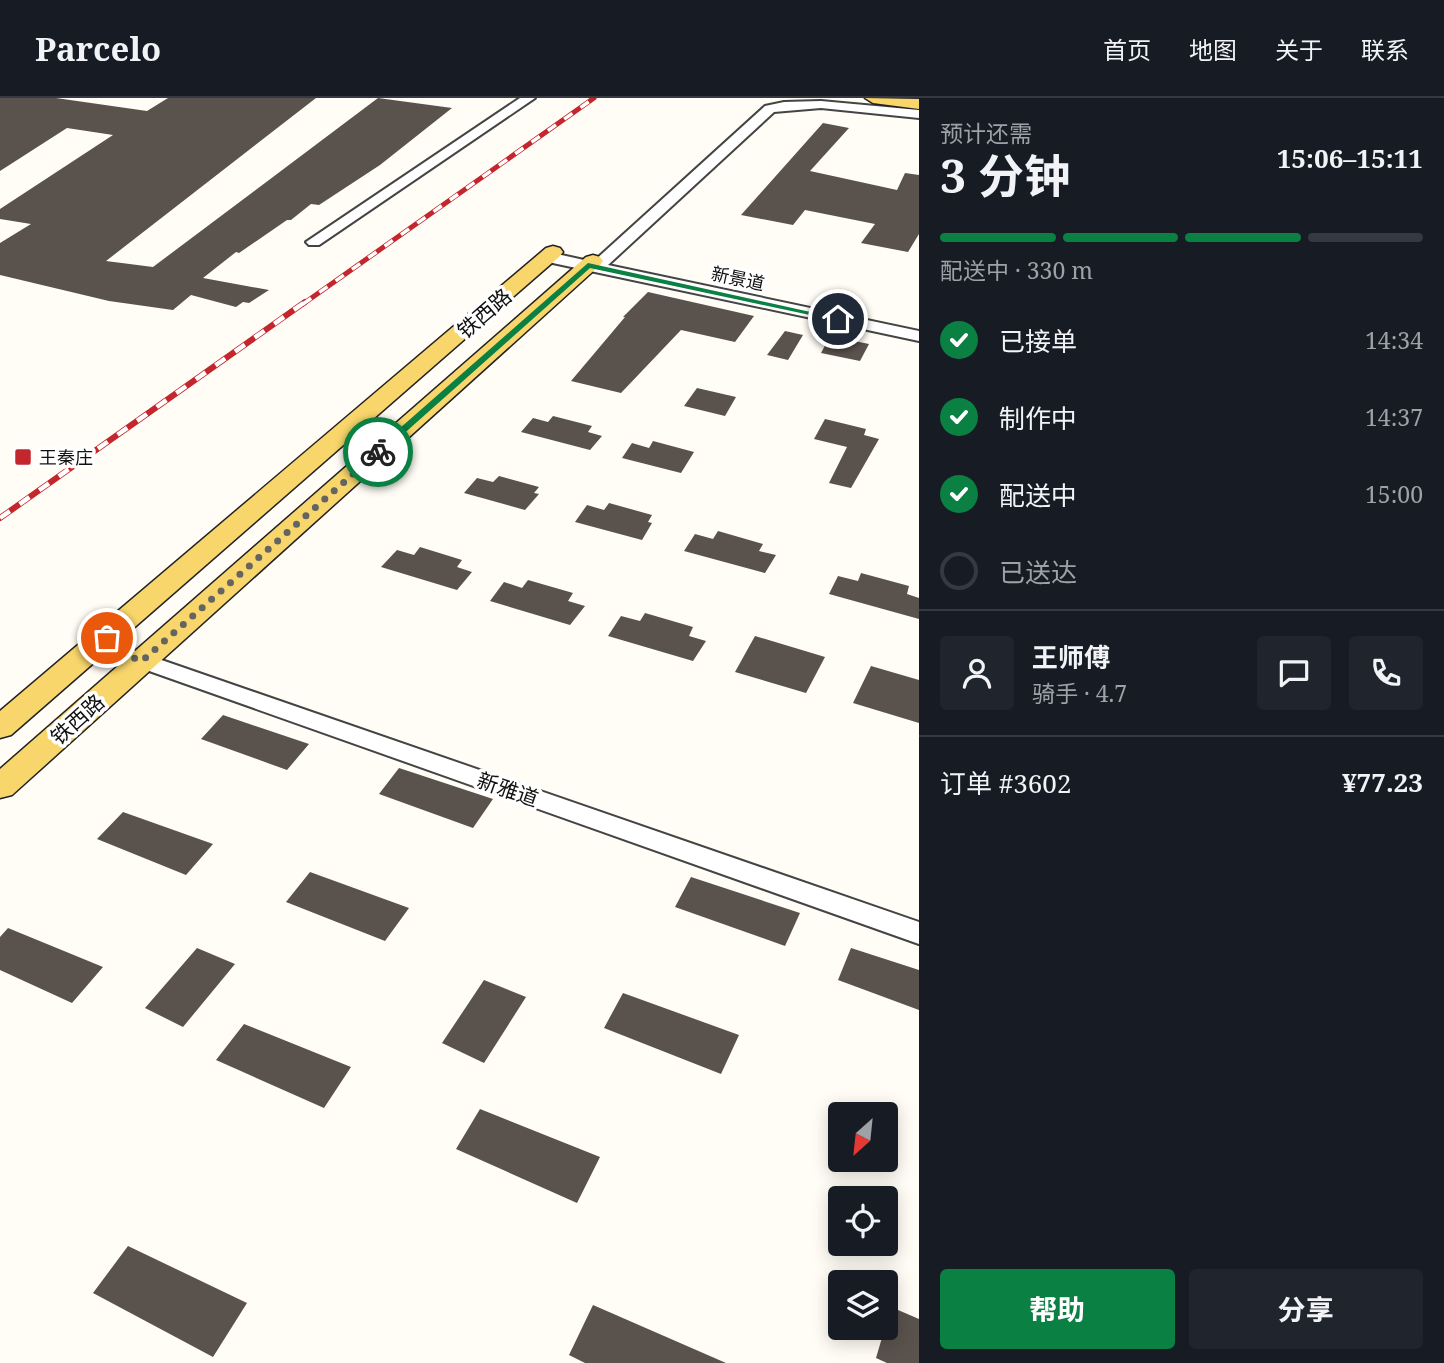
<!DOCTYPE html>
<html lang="zh">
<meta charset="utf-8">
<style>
body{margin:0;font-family:"Noto Serif","Noto Sans SC",serif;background:#20242c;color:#f1f3f6;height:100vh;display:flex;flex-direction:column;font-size:26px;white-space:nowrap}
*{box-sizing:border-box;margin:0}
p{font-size:23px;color:#9ea1a6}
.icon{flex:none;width:38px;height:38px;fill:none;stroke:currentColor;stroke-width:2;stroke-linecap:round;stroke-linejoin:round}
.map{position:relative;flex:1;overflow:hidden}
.drawer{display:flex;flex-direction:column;background:#171b24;width:525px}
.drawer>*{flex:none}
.needle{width:46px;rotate:207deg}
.controls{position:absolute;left:828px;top:1004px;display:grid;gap:14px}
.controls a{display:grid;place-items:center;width:70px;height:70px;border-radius:7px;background:#171b24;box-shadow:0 4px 18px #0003;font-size:35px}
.pin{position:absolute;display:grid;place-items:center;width:60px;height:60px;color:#fff;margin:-30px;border:4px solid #fff;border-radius:50%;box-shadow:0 2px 7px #0007}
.courier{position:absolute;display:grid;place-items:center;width:70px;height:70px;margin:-35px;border:5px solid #0b8043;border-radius:50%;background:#fff;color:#222;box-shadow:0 2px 9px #0007}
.headline em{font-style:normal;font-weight:700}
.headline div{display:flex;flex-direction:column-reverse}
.headline{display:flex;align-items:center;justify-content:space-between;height:119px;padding:0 21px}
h1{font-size:46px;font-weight:700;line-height:52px}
.bar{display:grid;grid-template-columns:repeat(4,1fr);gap:10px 7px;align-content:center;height:84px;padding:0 21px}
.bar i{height:9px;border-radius:5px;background:#363941}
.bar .on{background:#0b8043}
.bar p{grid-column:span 4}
.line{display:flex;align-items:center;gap:18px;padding:0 21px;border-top:2px solid #363941}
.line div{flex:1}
.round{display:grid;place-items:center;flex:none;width:74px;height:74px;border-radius:7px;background:#20242c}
ol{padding:0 21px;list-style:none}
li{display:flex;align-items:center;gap:21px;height:77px}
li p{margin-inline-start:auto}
li .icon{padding:7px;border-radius:50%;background:#0b8043;color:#fff;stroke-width:4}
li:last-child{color:#9ea1a6}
li i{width:38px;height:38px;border:4px solid #363941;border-radius:50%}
.primary-button{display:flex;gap:14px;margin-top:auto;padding:14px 21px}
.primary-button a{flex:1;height:80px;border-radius:7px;background:#0b8043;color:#fff;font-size:28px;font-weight:700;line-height:80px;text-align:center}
.primary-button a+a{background:#20242c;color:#f1f3f6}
header{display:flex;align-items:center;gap:42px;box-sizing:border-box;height:98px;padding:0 35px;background:#171b24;border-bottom:2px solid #363941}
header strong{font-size:33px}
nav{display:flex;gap:38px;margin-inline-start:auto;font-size:24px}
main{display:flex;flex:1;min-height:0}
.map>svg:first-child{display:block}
</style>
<header>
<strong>Parcelo</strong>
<nav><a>首页</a><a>地图</a><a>关于</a><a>联系</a></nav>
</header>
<main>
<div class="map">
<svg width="919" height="1265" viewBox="0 0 919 1265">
<rect width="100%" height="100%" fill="#fffdf5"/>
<path fill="#5a524d" d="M 0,0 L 56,0 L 147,13 L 168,0 L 316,0 L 106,163 L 153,169 L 378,0 L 452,10 L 380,67 L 319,107 L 311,106 L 291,122 L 287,122 L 239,155 L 236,154 L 203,180 L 269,192 L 249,205 L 243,204 L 236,209 L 191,197 L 173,212 L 109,203 L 0,177 L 0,145 L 31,126 L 0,121 L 0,111 L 113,37 L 67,30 L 0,73 Z
M 823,25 L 849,30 L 810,73 L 897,92 L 905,75 L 919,77 L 919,136 L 908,154 L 861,145 L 875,126 L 805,112 L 793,127 L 741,117 Z
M 648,194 L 754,218 L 735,244 L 681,232 L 621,295 L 571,283 L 625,219 L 623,219 Z
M 785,233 L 803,237 L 788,262 L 767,257 Z
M 830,238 L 869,246 L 860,263 L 821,255 Z
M 697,290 L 736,299 L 725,318 L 684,308 Z
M 553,318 L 592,328 L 588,334 L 602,338 L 590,352 L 521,334 L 533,320 L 548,324 Z
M 825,321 L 866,331 L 864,337 L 879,341 L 851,390 L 829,385 L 847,349 L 814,341 Z
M 653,343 L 694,354 L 681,375 L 622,360 L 632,345 L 649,350 Z
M 499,378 L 539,389 L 534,395 L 539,396 L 525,412 L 464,395 L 477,380 L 493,384 Z
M 609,405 L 652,417 L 648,424 L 652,425 L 642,442 L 575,424 L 587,407 L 604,412 Z
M 718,433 L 763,446 L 759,453 L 776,457 L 765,475 L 684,453 L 695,436 L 713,441 Z
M 420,449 L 462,462 L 457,469 L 472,474 L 457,492 L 381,469 L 397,452 L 414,457 Z
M 861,475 L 909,488 L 907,496 L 919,500 L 919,521 L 829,496 L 838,478 L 858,483 Z
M 528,482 L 573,495 L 568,503 L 585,508 L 570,527 L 490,503 L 504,484 L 522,490 Z
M 645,515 L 693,529 L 689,538 L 706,543 L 693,563 L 608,538 L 621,518 L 640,523 Z
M 755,538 L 825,559 L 806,595 L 735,574 Z
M 871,568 L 919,582 L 919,625 L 853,605 Z
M 223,617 L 309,646 L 287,672 L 201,641 Z
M 399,670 L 493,701 L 473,730 L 379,696 Z
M 123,714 L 213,746 L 186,777 L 97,741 Z
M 310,774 L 409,810 L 385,843 L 286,804 Z
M 691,779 L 800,815 L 785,848 L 675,809 Z
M 8,830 L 103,869 L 72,905 L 0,872 L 0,839 Z
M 197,850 L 235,866 L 183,929 L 145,910 Z
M 851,850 L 919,872 L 919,912 L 838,882 Z
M 484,882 L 526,899 L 484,965 L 442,945 Z
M 623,895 L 739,937 L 721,976 L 604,930 Z
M 244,926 L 351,969 L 324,1010 L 216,962 Z
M 480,1011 L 600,1059 L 577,1105 L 456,1051 Z
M 128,1148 L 247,1205 L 213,1259 L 93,1195 Z
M 593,1207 L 726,1265 L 585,1265 L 569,1257 Z
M 891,1209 L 919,1221 L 919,1265 L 887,1265 L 876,1260 Z"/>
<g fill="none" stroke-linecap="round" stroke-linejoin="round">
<g stroke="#444" stroke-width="4">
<path id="minor" d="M 520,0 L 535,0 L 319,147 L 309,147 L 306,144 Z
M 821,3 L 919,12 L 919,20 L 821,10 L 774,14 L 608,167 L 919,233 L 919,243 L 548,164 L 540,159 L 548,154 L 593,164 L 765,8 L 784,4 Z
M 98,540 L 919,824 L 919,846 L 90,552 L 87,547 L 90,542 Z"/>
</g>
<g stroke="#222" stroke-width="3">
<path id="major" d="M 865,0 L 919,1 L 919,11 L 873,5 Z
M 553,148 L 560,150 L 563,154 L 560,158 L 11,637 L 0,640 L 0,613 L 546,150 Z
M 593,157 L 600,159 L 603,163 L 600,167 L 12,697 L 0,700 L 0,671 L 586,159 Z"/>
</g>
<use href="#minor" fill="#fff" fill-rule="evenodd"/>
<use href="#major" fill="#f9d66b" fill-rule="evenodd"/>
<g stroke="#c4262e" stroke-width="5">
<path id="rail-far1" d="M 303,206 L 594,0"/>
</g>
<g stroke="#c4262e" stroke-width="6">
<path id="rail" d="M 0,420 L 305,204"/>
</g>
<use href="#rail-far1" stroke="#fff" stroke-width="3.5" stroke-dasharray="10" stroke-linecap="butt"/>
<use href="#rail" stroke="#fff" stroke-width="4.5" stroke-dasharray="12" stroke-linecap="butt"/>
</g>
<path fill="#0b8043" d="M 588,165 L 842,221 L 838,223 L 590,170 L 381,356 L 375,356 L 375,352 Z"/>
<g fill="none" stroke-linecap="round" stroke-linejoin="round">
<path stroke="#646461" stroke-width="7" stroke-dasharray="0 12.6" d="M 107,540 L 98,547 L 142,563 L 378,354"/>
</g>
<rect fill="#c4262e" stroke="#fff" stroke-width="2.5" x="14" y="350" width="18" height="18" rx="3.5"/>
<g text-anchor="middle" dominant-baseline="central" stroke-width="7" stroke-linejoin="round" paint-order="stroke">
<g font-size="18" fill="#111" stroke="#fff">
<text transform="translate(738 180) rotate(12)">新景道</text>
</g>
<g font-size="18" fill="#111" stroke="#fff" text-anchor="start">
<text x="39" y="359">王秦庄</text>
</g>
<g font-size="21" fill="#111" stroke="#fff">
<text transform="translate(484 215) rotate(-41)">铁西路</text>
<text transform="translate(77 621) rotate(-42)">铁西路</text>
<text transform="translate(508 691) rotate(19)">新雅道</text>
</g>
</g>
</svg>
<div class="controls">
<a><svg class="needle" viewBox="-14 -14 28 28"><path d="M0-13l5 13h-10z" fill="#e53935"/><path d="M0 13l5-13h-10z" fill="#9ea1a6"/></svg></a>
<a><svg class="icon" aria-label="locate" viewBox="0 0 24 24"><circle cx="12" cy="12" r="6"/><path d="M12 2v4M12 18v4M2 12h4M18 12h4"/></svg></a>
<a><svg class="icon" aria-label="layers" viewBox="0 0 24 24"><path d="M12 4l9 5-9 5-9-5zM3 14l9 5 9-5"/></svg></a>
</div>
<div class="pin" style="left:107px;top:540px;background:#ea580c"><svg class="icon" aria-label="bag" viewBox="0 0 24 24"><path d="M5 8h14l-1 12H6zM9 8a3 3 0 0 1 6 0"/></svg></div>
<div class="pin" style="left:838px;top:221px;background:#1f2937"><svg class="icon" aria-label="home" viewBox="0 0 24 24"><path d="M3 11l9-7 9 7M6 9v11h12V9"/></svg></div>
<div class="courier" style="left:378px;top:354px"><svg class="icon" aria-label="bike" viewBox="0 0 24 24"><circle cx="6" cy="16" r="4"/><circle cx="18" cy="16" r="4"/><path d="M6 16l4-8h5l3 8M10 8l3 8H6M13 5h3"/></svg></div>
</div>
<section class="drawer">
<div class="headline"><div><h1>3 分钟</h1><p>预计还需</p></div><em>15:06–15:11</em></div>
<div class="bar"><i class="on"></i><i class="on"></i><i class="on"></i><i></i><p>配送中 · 330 m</p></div>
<ol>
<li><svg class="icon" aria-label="check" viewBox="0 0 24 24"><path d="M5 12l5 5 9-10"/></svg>已接单<p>14:34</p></li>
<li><svg class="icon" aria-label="check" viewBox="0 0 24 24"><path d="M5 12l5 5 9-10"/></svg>制作中<p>14:37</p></li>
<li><svg class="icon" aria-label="check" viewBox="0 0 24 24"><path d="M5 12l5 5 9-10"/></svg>配送中<p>15:00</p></li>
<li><i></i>已送达</li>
</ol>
<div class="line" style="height:126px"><a class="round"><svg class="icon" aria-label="person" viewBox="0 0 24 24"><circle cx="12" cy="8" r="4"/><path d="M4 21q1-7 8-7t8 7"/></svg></a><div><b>王师傅</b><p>骑手 · 4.7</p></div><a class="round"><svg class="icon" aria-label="chat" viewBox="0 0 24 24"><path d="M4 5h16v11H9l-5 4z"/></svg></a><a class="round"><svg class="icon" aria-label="phone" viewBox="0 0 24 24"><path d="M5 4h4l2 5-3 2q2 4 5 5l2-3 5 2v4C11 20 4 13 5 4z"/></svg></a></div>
<div class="line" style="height:91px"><div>订单 #3602</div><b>¥77.23</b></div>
<div class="primary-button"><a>帮助</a><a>分享</a></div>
</section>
</main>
